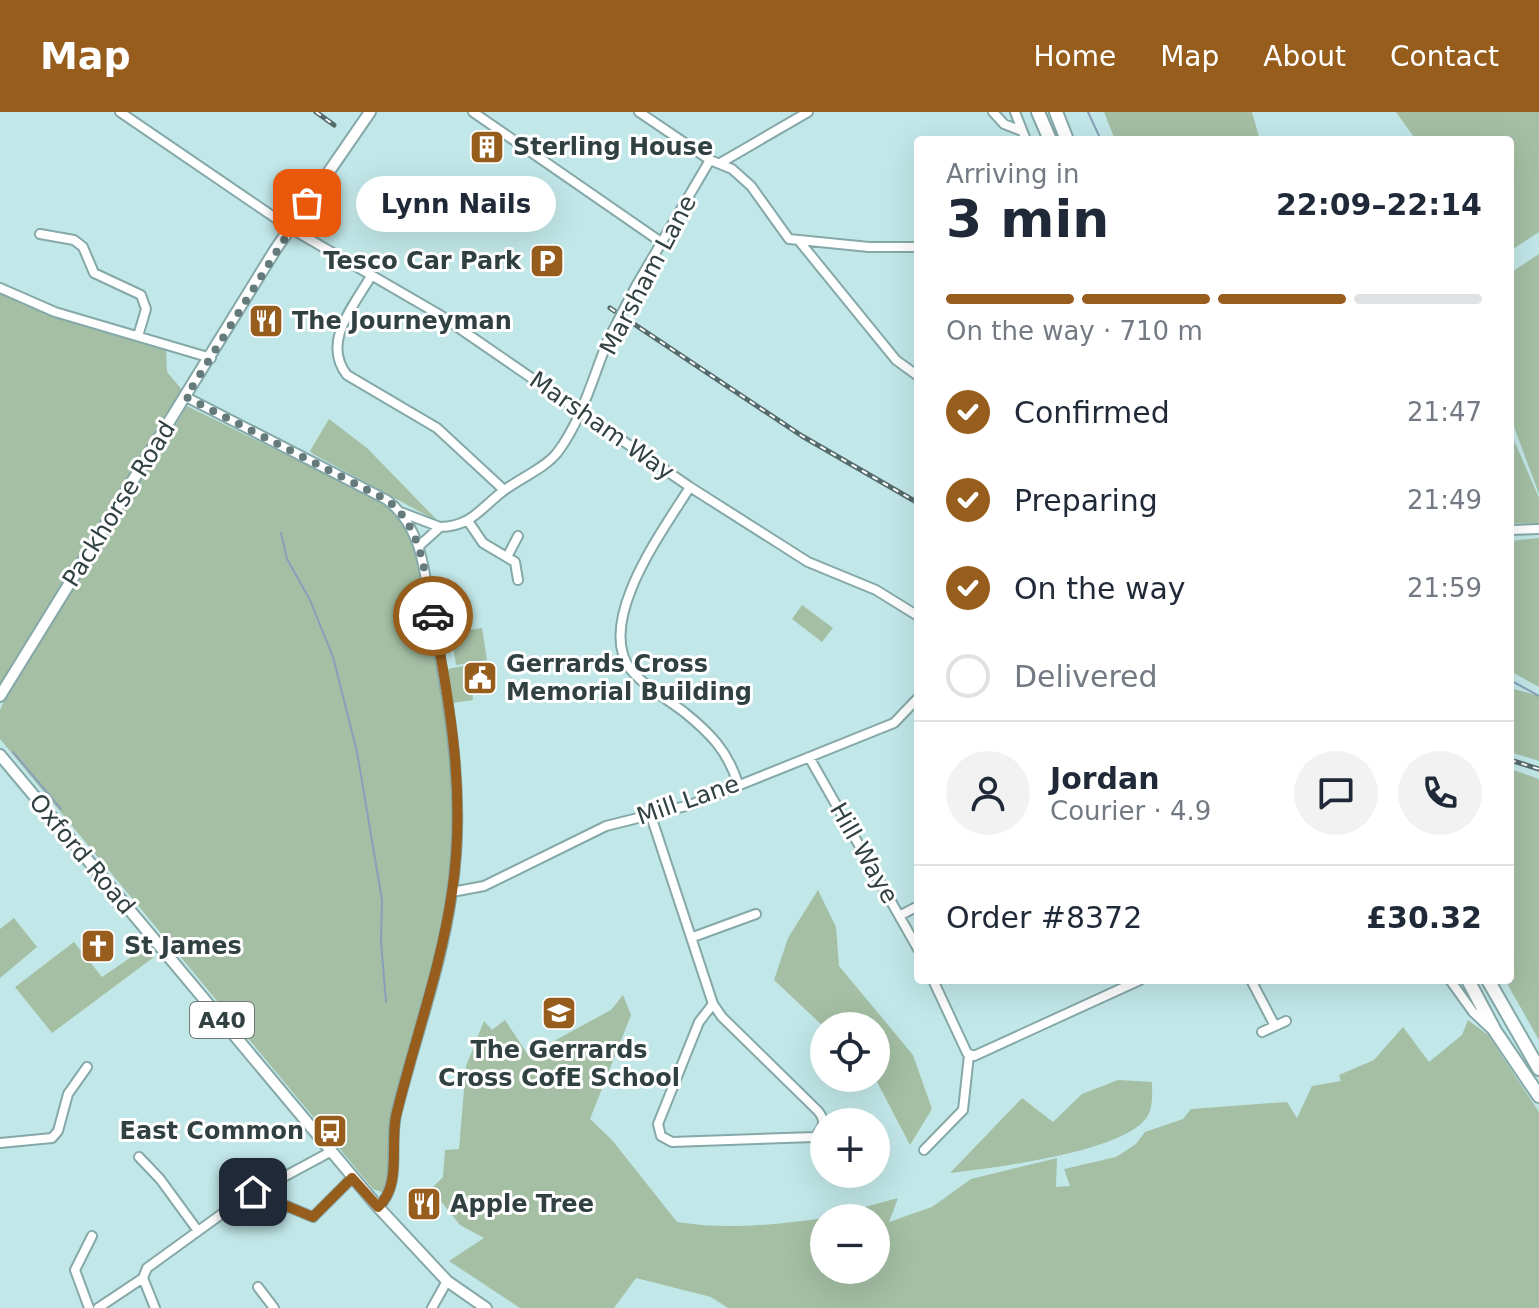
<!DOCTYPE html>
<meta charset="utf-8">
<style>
body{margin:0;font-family:"DejaVu Sans",sans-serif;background:#f2f2f3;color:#1f2937;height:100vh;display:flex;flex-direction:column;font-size:30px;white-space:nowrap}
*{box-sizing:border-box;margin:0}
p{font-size:26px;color:#747a83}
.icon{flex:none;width:44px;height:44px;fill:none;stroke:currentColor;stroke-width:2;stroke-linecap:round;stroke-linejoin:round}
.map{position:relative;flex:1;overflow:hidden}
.panel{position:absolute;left:914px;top:24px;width:600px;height:848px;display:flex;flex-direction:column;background:#fff;border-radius:8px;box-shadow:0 8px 32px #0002}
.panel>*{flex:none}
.fabs{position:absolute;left:810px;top:900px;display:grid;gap:16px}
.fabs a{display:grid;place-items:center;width:80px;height:80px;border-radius:50%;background:#fff;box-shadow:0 8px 32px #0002;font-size:40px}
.pin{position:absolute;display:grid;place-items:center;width:68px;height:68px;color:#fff;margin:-34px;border-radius:16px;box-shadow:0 4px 12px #0006}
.courier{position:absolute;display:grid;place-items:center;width:80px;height:80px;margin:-40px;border:6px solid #975d1c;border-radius:50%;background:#fff;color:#222;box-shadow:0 2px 10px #0007}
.bubble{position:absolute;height:56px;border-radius:28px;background:#fff;box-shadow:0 8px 32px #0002;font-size:26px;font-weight:700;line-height:56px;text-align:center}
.summary em{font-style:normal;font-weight:700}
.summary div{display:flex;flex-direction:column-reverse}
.summary{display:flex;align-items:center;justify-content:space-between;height:136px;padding:0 32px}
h1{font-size:52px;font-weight:700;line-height:60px}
.bar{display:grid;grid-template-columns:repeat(4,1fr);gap:12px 8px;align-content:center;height:96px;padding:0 32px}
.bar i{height:10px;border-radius:6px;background:#e0e1e3}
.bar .current{background:#975d1c}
.bar p{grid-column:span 4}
.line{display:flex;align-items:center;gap:20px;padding:0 32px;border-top:2px solid #e0e1e3}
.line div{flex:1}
.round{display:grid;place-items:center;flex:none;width:84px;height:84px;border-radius:42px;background:#f2f2f3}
ol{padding:0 32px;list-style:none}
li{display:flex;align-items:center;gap:24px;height:88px}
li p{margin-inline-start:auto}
li .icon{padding:8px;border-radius:50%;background:#975d1c;color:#fff;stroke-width:4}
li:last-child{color:#747a83}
li i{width:44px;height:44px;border:4px solid #e0e1e3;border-radius:50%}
header{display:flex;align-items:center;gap:48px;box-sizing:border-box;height:112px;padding:0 40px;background:#975d1c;color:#fff}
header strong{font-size:38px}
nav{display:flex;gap:44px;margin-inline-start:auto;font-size:28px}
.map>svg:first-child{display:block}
</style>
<header>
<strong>Map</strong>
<nav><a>Home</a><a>Map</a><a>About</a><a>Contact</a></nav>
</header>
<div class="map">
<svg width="1539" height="1196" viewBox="0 0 1539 1196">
<rect width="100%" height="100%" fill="#c2e7e8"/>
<path fill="#a4bfa4" d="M 1104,0 L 1252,0 L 1260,28 L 1115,28 Z
M 1396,0 L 1539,0 L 1539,120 L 1510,139 L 1510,28 L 1416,28 Z
M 1539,142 L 1539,382 L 1510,304 L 1510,161 Z
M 0,179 L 90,215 L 166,235 L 167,260 L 183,279 L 0,578 Z
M 187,294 L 386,392 C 421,422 423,470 430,513 C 446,599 464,690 449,778 C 432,877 389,972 388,1073 L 382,1080 L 373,1077 L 0,627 L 0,598 L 6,585 Z
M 329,307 L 367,336 L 439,410 L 313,342 L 310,339 Z
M 1510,319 L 1539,386 L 1539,412 L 1510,411 Z
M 1539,426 L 1539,575 L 1510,559 L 1510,429 Z
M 802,493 L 833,516 L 822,530 L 792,507 Z
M 482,516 L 487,548 L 456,553 L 451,521 Z
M 469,553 L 473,588 L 452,591 L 447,557 Z
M 1510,576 L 1539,584 L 1539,649 L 1510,640 Z
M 1510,657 L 1539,667 L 1539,928 L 1505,868 L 1510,868 Z
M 818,778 L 836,815 L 839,854 L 913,943 L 932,997 L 910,1033 L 875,966 L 876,914 L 824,915 L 774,868 L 788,826 Z
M 14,806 L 37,835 L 0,866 L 0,817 Z
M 74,830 L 102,865 L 146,835 L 154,845 L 52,921 L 15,875 Z
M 623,883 L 631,903 L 590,1007 L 612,1028 L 677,1110 C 728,1118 773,1113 824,1106 L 824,1158 L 876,1158 L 876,1106 L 824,1106 L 898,1086 L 889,1110 L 932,1095 L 971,1067 L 1057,1046 L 1056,1075 L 1070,1074 L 1064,1057 L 1116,1045 L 1136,1032 L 1145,1020 L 1183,1007 L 1191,997 L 1287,990 L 1297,1006 L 1312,974 L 1341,969 L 1339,963 L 1374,948 L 1403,915 L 1429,950 L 1462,923 L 1468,908 L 1488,923 L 1539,1000 L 1539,1196 L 728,1196 L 711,1185 L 636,1166 L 614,1196 L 520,1196 L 449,1149 L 484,1126 L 460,1113 L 431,1077 L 443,1065 L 445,1038 L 459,1037 L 466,954 L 484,909 L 492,918 L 505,908 L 528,943 L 611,898 Z
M 1118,968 L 1152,970 C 1152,985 1154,1000 1142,1011 C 1110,1041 995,1056 950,1061 L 1022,986 L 1053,1010 L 1082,982 Z"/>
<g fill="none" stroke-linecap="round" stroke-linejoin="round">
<path stroke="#88a1b9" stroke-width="2" d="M 1088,0 L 1101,28
M 281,421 L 287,447 L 310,488 L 333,545 L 357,640 L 382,788
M 1510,568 L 1539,584
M 13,640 L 61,697
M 382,787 L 381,830 L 386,890"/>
<g stroke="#85a8a9" stroke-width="12">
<path id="minor" d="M 120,0 L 290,116 L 440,203 L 690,375 L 808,450 L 876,478 L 918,504
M 473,0 L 661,130
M 639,0 L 710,48 L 732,57 L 751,74 L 789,127 L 869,135 L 918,135
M 993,0 L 1004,12 L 1022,19
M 1015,0 L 1026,28
M 722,50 L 808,0
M 40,122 L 74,128 L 83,135 L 94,161 L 141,183 L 146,197 L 138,224
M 800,130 L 896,248 L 918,264
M 371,164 C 354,194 321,230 347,263 L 437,316 L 504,378
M 636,174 L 710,48
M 0,176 L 55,200 L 211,246
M 186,285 L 387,388 C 423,416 424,460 432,503 C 450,595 466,686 452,780 C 442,855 414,929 396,1003 C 389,1033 402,1074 378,1095
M 690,375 C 664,417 594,510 631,558 C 645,575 667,587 684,600 C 710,621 728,639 738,672
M 403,401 L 440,415
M 468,409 L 483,431 L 515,450 L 518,468
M 1510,418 L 1539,417
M 419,434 L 440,415 C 470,415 480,397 502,380 C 518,367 544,357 557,341 C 582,308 593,265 608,228
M 507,445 L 518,424
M 809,645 L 918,837
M 651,704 L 713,892 L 722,905 L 818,999 C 827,1010 823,1015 815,1025 L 672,1030 L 661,1024 L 658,1012 L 699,910 L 713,892
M 452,780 L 484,774 L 606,714 L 690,693 L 894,611 L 918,586
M 901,803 L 918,794
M 693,825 L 756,802
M 933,868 L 967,941 L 974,944 L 1140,868
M 1251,868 L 1275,914 L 1262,920
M 1450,868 L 1473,900 L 1491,917
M 1275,914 L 1286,909
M 0,1031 L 52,1026 L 58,1019 L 68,982 L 87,955
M 924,1038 L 963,998 L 969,943
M 139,1045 L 160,1067 L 198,1119
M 253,1080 L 313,1105 L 352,1066
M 258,1175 L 274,1196
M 89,1196 L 75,1158 L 92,1124
M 98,1196 L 143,1166
M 155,1196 L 143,1166 L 147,1156 L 241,1088 L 330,1040
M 432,1196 L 447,1169"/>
</g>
<g stroke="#85a8a9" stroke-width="14">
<path id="major" d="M 0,584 L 275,138 L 370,0
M 0,643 L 378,1095 L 447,1169 L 486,1196"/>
</g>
<g stroke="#85a8a9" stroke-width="16">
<path id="highway" d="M 1038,0 L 1050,28
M 1056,0 L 1067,28
M 1468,868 L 1495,919 L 1539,984
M 1488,868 L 1539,957"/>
</g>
<use href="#minor" stroke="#fff" stroke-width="8"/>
<use href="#major" stroke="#fff" stroke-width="10"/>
<use href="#highway" stroke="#fff" stroke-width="12"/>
<g stroke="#556a6b" stroke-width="5">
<path id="rail" d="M 316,0 L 334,13
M 610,196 L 802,324 L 918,391
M 1510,648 L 1539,657"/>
</g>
<use href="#rail" stroke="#fff" stroke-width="2" stroke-dasharray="6" stroke-linecap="butt"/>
<g stroke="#85a8a9" stroke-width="12" stroke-linecap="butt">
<path id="minor-bridge" d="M 608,228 L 636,174"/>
</g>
<use href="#minor-bridge" stroke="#fff" stroke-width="8"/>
</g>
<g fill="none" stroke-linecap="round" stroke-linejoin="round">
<path stroke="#647a7b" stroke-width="8" stroke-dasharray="0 14.4" d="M 307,91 L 186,285 L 387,388 C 423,416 424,461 433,504"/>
<path stroke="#975d1c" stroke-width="10" d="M 253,1080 L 313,1105 L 352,1066 L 378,1095 C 402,1074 390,1033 396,1004 C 414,929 441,856 452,780 C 466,687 451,595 433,504"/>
</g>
<defs>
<g id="building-square" transform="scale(1.8)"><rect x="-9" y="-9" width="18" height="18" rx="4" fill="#975d1c" stroke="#fff"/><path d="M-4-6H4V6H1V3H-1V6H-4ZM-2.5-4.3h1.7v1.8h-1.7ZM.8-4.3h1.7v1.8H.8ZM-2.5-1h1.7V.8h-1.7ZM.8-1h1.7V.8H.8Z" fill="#fff"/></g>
<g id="parking-square" transform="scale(1.8)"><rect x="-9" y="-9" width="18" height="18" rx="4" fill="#975d1c" stroke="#fff"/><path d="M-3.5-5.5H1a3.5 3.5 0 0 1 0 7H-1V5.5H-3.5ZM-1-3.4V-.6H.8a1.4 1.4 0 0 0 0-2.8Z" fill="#fff"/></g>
<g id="restaurant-square" transform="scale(1.8)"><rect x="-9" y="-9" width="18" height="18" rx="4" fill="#975d1c" stroke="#fff"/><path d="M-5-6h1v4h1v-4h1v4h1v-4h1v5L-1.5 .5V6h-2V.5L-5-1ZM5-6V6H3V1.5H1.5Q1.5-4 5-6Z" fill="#fff"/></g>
<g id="civic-square" transform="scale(1.8)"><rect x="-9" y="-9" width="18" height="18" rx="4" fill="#975d1c" stroke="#fff"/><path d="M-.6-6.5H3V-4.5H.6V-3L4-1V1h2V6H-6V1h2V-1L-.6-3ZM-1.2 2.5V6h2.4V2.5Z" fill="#fff"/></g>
<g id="church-square" transform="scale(1.8)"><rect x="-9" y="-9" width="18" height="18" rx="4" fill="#975d1c" stroke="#fff"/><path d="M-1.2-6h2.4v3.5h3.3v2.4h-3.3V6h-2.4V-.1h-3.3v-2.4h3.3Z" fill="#fff"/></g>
<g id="school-square" transform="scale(1.8)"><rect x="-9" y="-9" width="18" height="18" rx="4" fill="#975d1c" stroke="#fff"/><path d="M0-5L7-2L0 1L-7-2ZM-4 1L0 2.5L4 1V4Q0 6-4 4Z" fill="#fff"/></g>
<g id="bus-square" transform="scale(1.8)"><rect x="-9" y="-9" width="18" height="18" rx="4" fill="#975d1c" stroke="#fff"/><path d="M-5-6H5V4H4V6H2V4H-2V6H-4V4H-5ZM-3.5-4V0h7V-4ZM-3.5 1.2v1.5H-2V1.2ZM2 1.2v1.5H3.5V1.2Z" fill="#fff"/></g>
</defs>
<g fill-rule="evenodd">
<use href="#building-square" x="487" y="35"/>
<use href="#parking-square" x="547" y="149"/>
<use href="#restaurant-square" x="266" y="209"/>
<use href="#civic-square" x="480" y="566"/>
<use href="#church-square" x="98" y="834"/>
<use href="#school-square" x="559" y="901"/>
<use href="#bus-square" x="330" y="1019"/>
<use href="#restaurant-square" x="424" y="1092"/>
</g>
<g text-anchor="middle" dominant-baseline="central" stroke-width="6" stroke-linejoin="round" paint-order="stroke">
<rect fill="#fff" stroke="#6f797a" stroke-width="2" x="190" y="890" width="64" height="36" rx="6"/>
<g font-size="22" font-weight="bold" fill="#314041">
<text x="222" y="908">A40</text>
</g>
<g font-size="24" font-weight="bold" fill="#314041" stroke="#fff" text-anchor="start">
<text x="513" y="35">Sterling House</text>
<text x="521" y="149" text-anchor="end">Tesco Car Park</text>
<text x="292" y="209">The Journeyman</text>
<text x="506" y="552">Gerrards Cross<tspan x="506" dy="28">Memorial Building</tspan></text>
<text x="124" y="834">St James</text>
<text x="559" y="938" text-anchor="middle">The Gerrards<tspan x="559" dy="28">Cross CofE School</tspan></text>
<text x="304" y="1019" text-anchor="end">East Common</text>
<text x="450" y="1092">Apple Tree</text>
</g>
<g font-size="24" fill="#314041" stroke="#fff">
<text transform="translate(648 163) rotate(-62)">Marsham Lane</text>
<text transform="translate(602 314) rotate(35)">Marsham Way</text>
<text transform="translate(119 392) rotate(-58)">Packhorse Road</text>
<text transform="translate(688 688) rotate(-19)">Mill Lane</text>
<text transform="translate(864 741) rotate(60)">Hill Waye</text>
<text transform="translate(82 742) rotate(50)">Oxford Road</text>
</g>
</g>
</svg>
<div class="fabs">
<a><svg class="icon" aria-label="locate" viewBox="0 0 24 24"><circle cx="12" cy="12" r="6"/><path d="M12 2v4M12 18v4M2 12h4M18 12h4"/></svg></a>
<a>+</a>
<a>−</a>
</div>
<div class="pin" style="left:307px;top:91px;background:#ea580c"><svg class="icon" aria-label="bag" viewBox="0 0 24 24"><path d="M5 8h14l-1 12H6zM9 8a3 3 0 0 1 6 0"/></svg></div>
<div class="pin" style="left:253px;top:1080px;background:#1f2937"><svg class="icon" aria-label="home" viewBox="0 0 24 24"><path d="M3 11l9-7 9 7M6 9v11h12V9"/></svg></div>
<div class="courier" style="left:433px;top:504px"><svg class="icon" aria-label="car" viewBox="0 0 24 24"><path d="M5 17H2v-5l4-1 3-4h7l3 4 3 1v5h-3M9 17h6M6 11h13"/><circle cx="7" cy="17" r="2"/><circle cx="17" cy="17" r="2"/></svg></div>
<div class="bubble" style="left:356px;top:64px;width:200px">Lynn Nails</div>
<section class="panel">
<div class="summary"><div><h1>3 min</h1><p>Arriving in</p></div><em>22:09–22:14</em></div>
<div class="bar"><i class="current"></i><i class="current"></i><i class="current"></i><i></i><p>On the way · 710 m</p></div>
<ol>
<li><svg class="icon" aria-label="check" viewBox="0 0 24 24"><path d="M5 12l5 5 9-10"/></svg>Confirmed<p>21:47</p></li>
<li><svg class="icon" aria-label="check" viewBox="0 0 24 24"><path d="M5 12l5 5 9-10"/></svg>Preparing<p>21:49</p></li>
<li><svg class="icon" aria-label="check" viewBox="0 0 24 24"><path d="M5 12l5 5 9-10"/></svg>On the way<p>21:59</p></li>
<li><i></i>Delivered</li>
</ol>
<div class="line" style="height:144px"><a class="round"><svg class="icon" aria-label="person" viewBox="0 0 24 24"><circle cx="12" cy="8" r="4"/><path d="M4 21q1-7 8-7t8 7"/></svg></a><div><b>Jordan</b><p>Courier · 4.9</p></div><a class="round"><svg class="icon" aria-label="chat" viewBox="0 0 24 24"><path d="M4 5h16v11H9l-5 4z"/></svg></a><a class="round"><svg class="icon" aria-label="phone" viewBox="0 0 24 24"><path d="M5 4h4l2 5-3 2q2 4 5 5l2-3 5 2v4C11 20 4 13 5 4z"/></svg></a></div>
<div class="line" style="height:104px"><div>Order #8372</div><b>£30.32</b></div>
</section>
</div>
